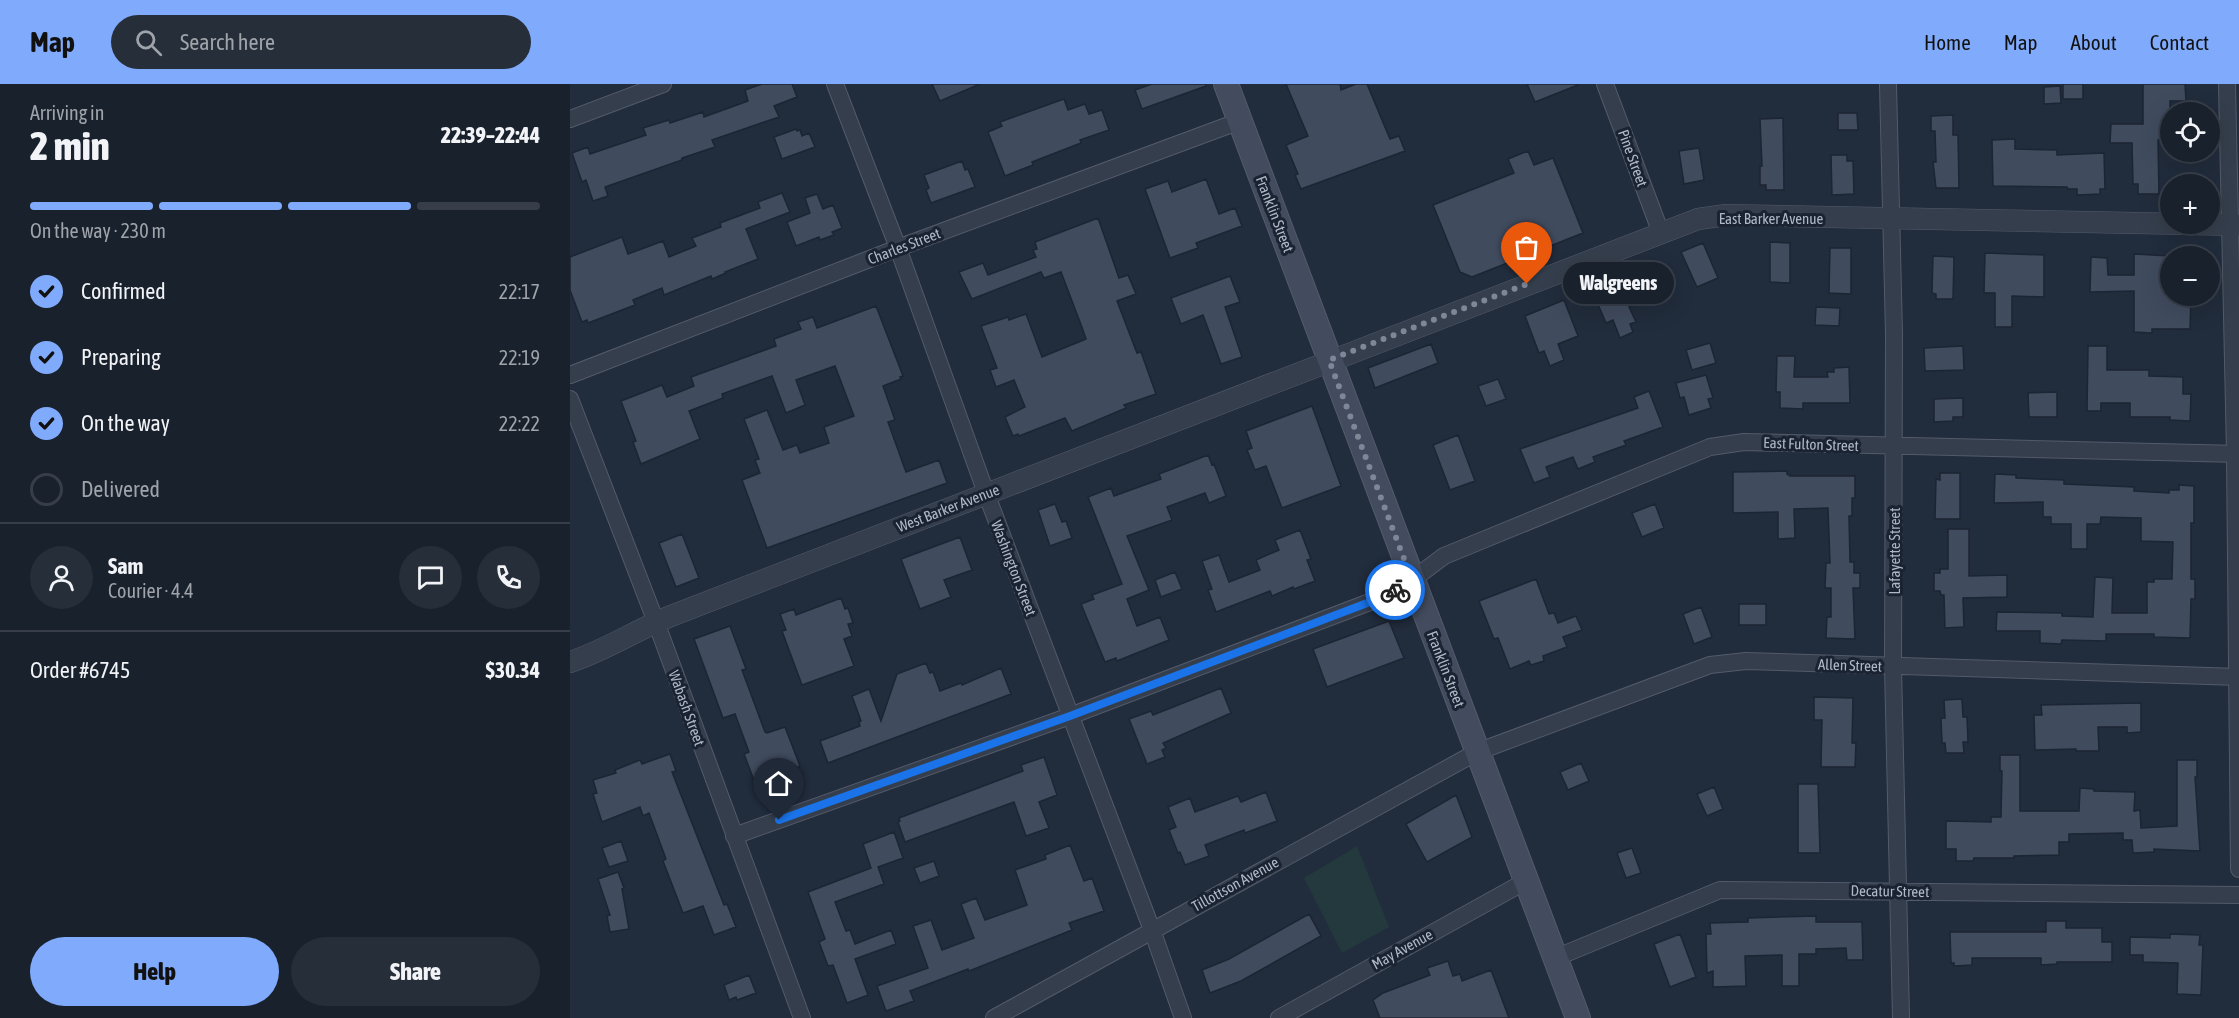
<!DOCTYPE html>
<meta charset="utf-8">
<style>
body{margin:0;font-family:"Asap Condensed",sans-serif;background:#262e39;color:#f1f3f6;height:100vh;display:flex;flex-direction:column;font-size:22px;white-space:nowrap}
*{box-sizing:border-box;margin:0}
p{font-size:20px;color:#9fa3aa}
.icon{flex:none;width:33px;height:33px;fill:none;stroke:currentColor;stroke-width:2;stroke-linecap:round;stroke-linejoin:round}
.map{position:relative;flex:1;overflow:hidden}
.details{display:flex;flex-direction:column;background:#19212d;width:570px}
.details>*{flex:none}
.controls{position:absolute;left:1590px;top:18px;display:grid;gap:12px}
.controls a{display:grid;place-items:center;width:60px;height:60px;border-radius:50%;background:#19212d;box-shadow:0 6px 24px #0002,0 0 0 2px #373e49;font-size:30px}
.pin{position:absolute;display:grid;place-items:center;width:51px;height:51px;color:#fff;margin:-62px -26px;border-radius:50% 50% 50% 0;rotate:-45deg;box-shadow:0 0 6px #0007}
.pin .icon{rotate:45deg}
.courier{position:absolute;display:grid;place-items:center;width:60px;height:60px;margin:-30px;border:4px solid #1a73e8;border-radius:50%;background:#fff;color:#222;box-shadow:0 2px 8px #0007}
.bubble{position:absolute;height:42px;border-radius:21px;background:#19212d;box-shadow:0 6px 24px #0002,0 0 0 2px #373e49;font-size:20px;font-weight:800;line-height:42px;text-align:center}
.summary em{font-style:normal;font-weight:800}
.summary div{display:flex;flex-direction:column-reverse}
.summary{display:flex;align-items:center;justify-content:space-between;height:102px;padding:0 30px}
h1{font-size:39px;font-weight:800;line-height:45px}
.bar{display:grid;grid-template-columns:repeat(4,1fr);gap:9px 6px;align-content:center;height:72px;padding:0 30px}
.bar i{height:8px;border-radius:4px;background:#373e49}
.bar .selected{background:#80abfd}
.bar p{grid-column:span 4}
.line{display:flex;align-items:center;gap:15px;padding:0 30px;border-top:2px solid #373e49}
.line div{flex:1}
.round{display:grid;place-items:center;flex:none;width:63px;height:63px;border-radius:32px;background:#262e39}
ol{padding:0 30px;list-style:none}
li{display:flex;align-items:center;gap:18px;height:66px}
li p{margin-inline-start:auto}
li .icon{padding:6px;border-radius:50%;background:#80abfd;color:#111;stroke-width:4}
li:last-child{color:#9fa3aa}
li i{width:33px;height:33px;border:3px solid #373e49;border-radius:50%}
.action{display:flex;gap:12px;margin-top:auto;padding:12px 30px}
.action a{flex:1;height:69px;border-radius:36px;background:#80abfd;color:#111;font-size:24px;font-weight:800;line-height:69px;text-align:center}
.action a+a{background:#262e39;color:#f1f3f6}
header{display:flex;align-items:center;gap:36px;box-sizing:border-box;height:84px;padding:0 30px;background:#80abfd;color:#111}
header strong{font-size:28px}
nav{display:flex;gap:33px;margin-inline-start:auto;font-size:21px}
.search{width:420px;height:54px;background:#262e39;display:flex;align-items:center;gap:15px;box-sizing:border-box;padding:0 21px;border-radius:33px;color:#9fa3aa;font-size:22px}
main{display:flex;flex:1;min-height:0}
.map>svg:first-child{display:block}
</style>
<header>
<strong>Map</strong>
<div class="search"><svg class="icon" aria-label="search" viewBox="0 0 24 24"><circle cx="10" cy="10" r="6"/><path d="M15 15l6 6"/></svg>Search here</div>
<nav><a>Home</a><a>Map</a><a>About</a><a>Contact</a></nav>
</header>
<main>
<section class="details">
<div class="summary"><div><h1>2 min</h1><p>Arriving in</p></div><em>22:39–22:44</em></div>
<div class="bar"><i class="selected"></i><i class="selected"></i><i class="selected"></i><i></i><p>On the way · 230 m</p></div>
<ol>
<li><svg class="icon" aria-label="check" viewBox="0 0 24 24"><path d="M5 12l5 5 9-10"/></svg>Confirmed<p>22:17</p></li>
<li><svg class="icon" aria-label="check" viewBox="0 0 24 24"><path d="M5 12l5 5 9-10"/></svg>Preparing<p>22:19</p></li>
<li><svg class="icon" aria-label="check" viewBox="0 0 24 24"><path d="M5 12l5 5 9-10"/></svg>On the way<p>22:22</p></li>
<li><i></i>Delivered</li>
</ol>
<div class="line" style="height:108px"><a class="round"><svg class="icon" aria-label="person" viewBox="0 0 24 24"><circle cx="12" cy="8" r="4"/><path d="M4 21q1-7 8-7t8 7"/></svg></a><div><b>Sam</b><p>Courier · 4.4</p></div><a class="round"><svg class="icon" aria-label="chat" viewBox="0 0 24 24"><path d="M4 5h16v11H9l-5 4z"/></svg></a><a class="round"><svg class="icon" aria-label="phone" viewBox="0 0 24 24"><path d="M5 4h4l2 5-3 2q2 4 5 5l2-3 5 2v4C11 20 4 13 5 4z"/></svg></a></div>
<div class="line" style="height:78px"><div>Order #6745</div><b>$30.34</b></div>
<div class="action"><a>Help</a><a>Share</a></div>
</section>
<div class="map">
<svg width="1669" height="934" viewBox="0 0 1669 934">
<rect width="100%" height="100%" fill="#212c3c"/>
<path fill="#23393d" d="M 787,762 L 819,843 L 772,869 L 734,794 Z"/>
<path fill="#404b5e" stroke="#1c2533" stroke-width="1.5" d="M 192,0 L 222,0 L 227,13 L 204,22 L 209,33 L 142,56 L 145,63 L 112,74 L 112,76 L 35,103 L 38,112 L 23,117 L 16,96 L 12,98 L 2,69 L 18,63 L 20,70 L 76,51 L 73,44 L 99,36 L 100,39 L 133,28 L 134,33 L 178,17 L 175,6 Z
M 362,0 L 410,0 L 370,17 Z
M 582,0 L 635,0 L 636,2 L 572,25 L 565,6 Z
M 716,0 L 770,0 L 771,6 L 786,0 L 797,0 L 820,55 L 829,52 L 835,67 L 731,105 L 725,91 L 728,90 L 716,61 L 738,52 Z
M 957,0 L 1008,0 L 1008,1 L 965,18 Z
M 1493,0 L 1513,0 L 1513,15 L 1493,15 Z
M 1573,0 L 1615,0 L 1616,17 L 1600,17 L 1600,56 L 1588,56 L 1589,110 L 1568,110 L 1568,100 L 1563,100 L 1562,59 L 1540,59 L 1541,40 L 1573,40 Z
M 1490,2 L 1491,19 L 1474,20 L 1474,3 Z
M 494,15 L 498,26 L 515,20 L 519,30 L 532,26 L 539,46 L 510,56 L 511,59 L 462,78 L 463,81 L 435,92 L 418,48 L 432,42 L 430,38 Z
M 1268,29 L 1287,29 L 1288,46 L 1268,46 Z
M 1383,31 L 1383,51 L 1388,51 L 1389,104 L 1366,104 L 1363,78 L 1366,78 L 1365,47 L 1361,47 L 1361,32 Z
M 1213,34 L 1214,106 L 1196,106 L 1196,101 L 1190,101 L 1190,82 L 1192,82 L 1190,35 Z
M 226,45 L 227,47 L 230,46 L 232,52 L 239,49 L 245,63 L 212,75 L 204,53 Z
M 1445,55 L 1445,65 L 1487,66 L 1487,71 L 1534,69 L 1535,105 L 1530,105 L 1530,110 L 1507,111 L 1507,105 L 1498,105 L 1497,103 L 1423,102 L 1422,56 Z
M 1129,64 L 1134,96 L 1114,100 L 1109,67 Z
M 958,67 L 964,81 L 983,74 L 1013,149 L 902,193 L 890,188 L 863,121 L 944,89 L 938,75 Z
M 1261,71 L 1277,71 L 1277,77 L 1283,77 L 1284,110 L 1262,111 Z
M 392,77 L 395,86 L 398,85 L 405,103 L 361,119 L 356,106 L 359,104 L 354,91 Z
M 636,95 L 649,130 L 665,124 L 672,142 L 626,159 L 628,164 L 600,174 L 575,105 L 598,97 L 602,108 Z
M 212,109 L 220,128 L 176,145 L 188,175 L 155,188 L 156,189 L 142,195 L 141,192 L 94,211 L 92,204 L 63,216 L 65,221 L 18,239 L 17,236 L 12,238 L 0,206 L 0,173 L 52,153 L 58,170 L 93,157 L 99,173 L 126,162 L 122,154 L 151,143 L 150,139 L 190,124 L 188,118 Z
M 247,110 L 253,125 L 263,121 L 272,144 L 262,148 L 264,151 L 250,156 L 249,153 L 226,162 L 217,138 L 240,129 L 235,114 Z
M 528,134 L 549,194 L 558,191 L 566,210 L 547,217 L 567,269 L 571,268 L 586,310 L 554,321 L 556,324 L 502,347 L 495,334 L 449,352 L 448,350 L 443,352 L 435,333 L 455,323 L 444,296 L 426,303 L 420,286 L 427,284 L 411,242 L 438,233 L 439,236 L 456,230 L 472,273 L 516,255 L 513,246 L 491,188 L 474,194 L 471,188 L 402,215 L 389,188 L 413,179 L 418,191 L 466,173 L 463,166 L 467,165 L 465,158 Z
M 1200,158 L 1220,159 L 1220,199 L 1200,198 Z
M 1133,159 L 1148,194 L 1127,203 L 1111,168 Z
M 1260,164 L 1281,164 L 1281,210 L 1259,209 Z
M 1415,169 L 1474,171 L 1474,213 L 1442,212 L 1442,243 L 1425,243 L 1425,209 L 1414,209 Z
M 1564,170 L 1600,172 L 1600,212 L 1621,212 L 1620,245 L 1582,245 L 1582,249 L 1564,248 L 1564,207 L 1520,208 L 1521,173 L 1537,174 L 1538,191 L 1564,191 Z
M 1363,172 L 1384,173 L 1383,215 L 1366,215 L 1366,210 L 1362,209 Z
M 1083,185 L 1092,211 L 1059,223 L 1066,238 L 1060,240 L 1063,248 L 1050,254 L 1043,236 L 1036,239 L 1027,218 L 1070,199 L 1067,191 Z
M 660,192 L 670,218 L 655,223 L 672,273 L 651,280 L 633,231 L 611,240 L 601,214 Z
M 994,216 L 1008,252 L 988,260 L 994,276 L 980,282 L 974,267 L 969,269 L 955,232 Z
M 306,222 L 333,292 L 330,293 L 331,295 L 313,302 L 325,336 L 318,338 L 336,388 L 369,376 L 377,399 L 197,464 L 172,396 L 190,389 L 185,376 L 189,375 L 174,335 L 197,326 L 213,366 L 227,361 L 230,369 L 259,359 L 254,343 L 284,332 L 265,282 L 226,296 L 235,321 L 216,329 L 202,292 L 152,310 L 153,314 L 119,327 L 130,355 L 71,380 L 63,358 L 66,357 L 51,317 L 92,301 L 97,313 L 124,302 L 121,293 L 206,262 L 204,255 L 231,245 L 228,238 L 243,233 L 247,244 Z
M 1246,223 L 1270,224 L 1269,242 L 1245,241 Z
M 1140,259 L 1146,279 L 1122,286 L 1116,266 Z
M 861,260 L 868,279 L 805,304 L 798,284 Z
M 1393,262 L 1394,286 L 1355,287 L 1354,264 Z
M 1518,262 L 1537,262 L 1537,286 L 1579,286 L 1579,292 L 1613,293 L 1613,310 L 1621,310 L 1620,337 L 1600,336 L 1600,333 L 1560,333 L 1560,319 L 1531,319 L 1531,327 L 1517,327 Z
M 1207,272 L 1225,272 L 1224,293 L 1258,293 L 1257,288 L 1264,288 L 1264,284 L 1279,283 L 1280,319 L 1233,319 L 1233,325 L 1210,324 L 1210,308 L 1206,308 Z
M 1136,291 L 1143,314 L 1138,315 L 1141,324 L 1119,331 L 1114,313 L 1110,314 L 1106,299 Z
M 928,295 L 936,315 L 916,322 L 908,302 Z
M 1079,307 L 1093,343 L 1054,357 L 1056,361 L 1023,373 L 1025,378 L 1008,385 L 1003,373 L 976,383 L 980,393 L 964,399 L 950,365 L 1068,324 L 1064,313 Z
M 1487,308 L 1487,333 L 1459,333 L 1458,309 Z
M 1393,314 L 1393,333 L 1383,333 L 1383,337 L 1364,338 L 1364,315 Z
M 742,322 L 771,402 L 712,424 L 696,382 L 685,386 L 677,366 L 682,364 L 676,347 Z
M 888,351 L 905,397 L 880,406 L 863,361 Z
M 638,371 L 642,381 L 644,380 L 656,412 L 639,419 L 635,409 L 597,423 L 602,436 L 557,452 L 579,506 L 557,515 L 567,542 L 590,533 L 599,556 L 547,577 L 546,574 L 535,578 L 511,520 L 524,515 L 522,511 L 552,500 L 518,413 L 541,404 L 544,412 L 591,395 L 589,390 Z
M 1217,387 L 1217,390 L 1220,392 L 1285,392 L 1285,414 L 1282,414 L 1282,432 L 1279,432 L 1280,478 L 1284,478 L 1284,489 L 1290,489 L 1290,504 L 1283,504 L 1285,555 L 1256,554 L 1257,533 L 1261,533 L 1261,504 L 1255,504 L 1256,479 L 1260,479 L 1258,424 L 1224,425 L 1225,454 L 1208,455 L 1208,428 L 1163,429 L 1163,388 Z
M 1370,389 L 1390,389 L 1390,435 L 1365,435 L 1366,395 L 1370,396 Z
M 1425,390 L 1446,391 L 1446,394 L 1494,396 L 1494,400 L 1564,403 L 1564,407 L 1599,409 L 1599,406 L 1609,406 L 1609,401 L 1624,402 L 1624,439 L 1621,439 L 1621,495 L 1625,495 L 1625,515 L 1621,515 L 1620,554 L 1584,553 L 1584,550 L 1536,550 L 1536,557 L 1492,556 L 1491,560 L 1470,559 L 1470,547 L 1426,547 L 1427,528 L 1492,529 L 1492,532 L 1523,533 L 1525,493 L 1543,494 L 1542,529 L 1577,529 L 1577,498 L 1584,498 L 1584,495 L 1602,495 L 1603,458 L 1571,457 L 1571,434 L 1531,433 L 1530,440 L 1517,440 L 1517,465 L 1501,465 L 1501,440 L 1481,440 L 1481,433 L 1473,433 L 1473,418 L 1424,419 Z
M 485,420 L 492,438 L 496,437 L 502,454 L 480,462 L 468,426 Z
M 1085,420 L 1094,444 L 1072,453 L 1062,429 Z
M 1378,445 L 1399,445 L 1399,492 L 1437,491 L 1437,513 L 1393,514 L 1394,543 L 1375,544 L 1374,511 L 1371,511 L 1370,507 L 1364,507 L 1364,489 L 1370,489 L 1370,485 L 1378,485 Z
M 730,446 L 741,475 L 737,476 L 745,497 L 724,505 L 723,503 L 702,512 L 700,507 L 646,528 L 638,506 L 642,505 L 632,477 L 649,471 L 659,498 L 690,486 L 686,476 L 709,466 L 705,456 Z
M 112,450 L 129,494 L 106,503 L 89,459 Z
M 390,453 L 402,486 L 374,496 L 381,513 L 350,525 L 331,475 Z
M 605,488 L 612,505 L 591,513 L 585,496 Z
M 966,495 L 979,530 L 984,529 L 988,539 L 1006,532 L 1012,546 L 993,553 L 997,563 L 973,572 L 974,577 L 961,581 L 959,577 L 940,585 L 928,554 L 924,555 L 909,517 Z
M 271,514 L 275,525 L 278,524 L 283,539 L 278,540 L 282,552 L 274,555 L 284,582 L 232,601 L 212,547 L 216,546 L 210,530 L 224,525 L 226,531 Z
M 1169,520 L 1196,520 L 1196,541 L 1169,541 Z
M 1131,523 L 1142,553 L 1124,560 L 1113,530 Z
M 819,537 L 834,574 L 757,603 L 743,565 Z
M 160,542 L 176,585 L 172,586 L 195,648 L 197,649 L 215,643 L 230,682 L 185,699 L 174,670 L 179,668 L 165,630 L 153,634 L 124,555 Z
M 356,579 L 360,589 L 363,588 L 370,607 L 391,599 L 392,601 L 431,584 L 441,610 L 258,679 L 250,657 L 290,642 L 289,638 L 291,637 L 282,612 L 299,605 L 311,637 L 327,590 Z
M 651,604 L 661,629 L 593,659 L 596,664 L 592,666 L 595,673 L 577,680 L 559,635 L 581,627 L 583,631 Z
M 1244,613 L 1283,614 L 1282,659 L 1286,659 L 1285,683 L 1251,683 L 1252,636 L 1244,636 Z
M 1392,615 L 1393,633 L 1397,633 L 1398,658 L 1393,658 L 1394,669 L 1376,669 L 1375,659 L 1372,659 L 1371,634 L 1375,634 L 1374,616 Z
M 1571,619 L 1571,648 L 1557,649 L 1557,643 L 1528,643 L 1529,667 L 1506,667 L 1506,665 L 1465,666 L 1464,631 L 1472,631 L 1471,621 Z
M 100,670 L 106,687 L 102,688 L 154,821 L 157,820 L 166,843 L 144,851 L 133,822 L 113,829 L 93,777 L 96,775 L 79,729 L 73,732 L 70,723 L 32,738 L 23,710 L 27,709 L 23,696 L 46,689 L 45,686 L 70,676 L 72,680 Z
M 1430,671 L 1450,671 L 1450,727 L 1509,727 L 1510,704 L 1524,705 L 1524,707 L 1565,708 L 1564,727 L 1570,726 L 1571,744 L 1607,742 L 1607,676 L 1627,676 L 1627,693 L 1625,693 L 1630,767 L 1584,765 L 1584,768 L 1563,769 L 1562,756 L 1553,756 L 1553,749 L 1499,750 L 1499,758 L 1489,758 L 1489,771 L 1444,772 L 1444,774 L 1404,774 L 1403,777 L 1386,777 L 1386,765 L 1376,765 L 1376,737 L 1421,738 L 1421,733 L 1431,733 L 1432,687 L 1430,687 Z
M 474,673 L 487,711 L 469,718 L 479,744 L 456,752 L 444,718 L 335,758 L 328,738 L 330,737 L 329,734 L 453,687 L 451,681 Z
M 1011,679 L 1019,697 L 998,706 L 990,688 Z
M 1228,700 L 1248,700 L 1250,769 L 1228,769 Z
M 1144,703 L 1153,725 L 1137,732 L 1127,710 Z
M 696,708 L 707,737 L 675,749 L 674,746 L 635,761 L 639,772 L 615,781 L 610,768 L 608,769 L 599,746 L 606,743 L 598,723 L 620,714 L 625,728 L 668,712 L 671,718 Z
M 886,711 L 902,753 L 857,778 L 836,740 Z
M 324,748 L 333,774 L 308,783 L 314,800 L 265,818 L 276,847 L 280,846 L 285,860 L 321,846 L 326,860 L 285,875 L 298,911 L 277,919 L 263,881 L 258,882 L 249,858 L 255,855 L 238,808 L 301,784 L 293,760 Z
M 51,757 L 58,777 L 39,783 L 32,764 Z
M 500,761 L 514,797 L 522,794 L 534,827 L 499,839 L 502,846 L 399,887 L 398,885 L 340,907 L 344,917 L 316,927 L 307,902 L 358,884 L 343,842 L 361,836 L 372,866 L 404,854 L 391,820 L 406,814 L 415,836 L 457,821 L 445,786 L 476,775 L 475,771 Z
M 1062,764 L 1071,789 L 1056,794 L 1047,769 Z
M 364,777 L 369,792 L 350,799 L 344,784 Z
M 48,788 L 54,804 L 52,805 L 59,845 L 40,848 L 37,832 L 40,831 L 28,795 Z
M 739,830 L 751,852 L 671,897 L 640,909 L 632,886 L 659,875 Z
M 1246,832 L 1246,838 L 1292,838 L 1293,876 L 1277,876 L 1276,864 L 1246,865 L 1246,870 L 1229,870 L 1229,902 L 1212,902 L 1212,871 L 1175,872 L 1176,902 L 1143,903 L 1143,887 L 1137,889 L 1136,850 L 1141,850 L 1140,839 L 1178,838 L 1178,834 Z
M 1476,837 L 1496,837 L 1496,844 L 1532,844 L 1532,858 L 1542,858 L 1542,878 L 1487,878 L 1487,880 L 1471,881 L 1471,874 L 1402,874 L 1402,881 L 1384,882 L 1384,879 L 1381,879 L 1380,848 L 1476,848 Z
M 1110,850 L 1126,893 L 1100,903 L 1084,860 Z
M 1600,850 L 1630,851 L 1629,861 L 1633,861 L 1631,911 L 1607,910 L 1608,879 L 1573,878 L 1573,871 L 1560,871 L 1560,853 L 1600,854 Z
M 878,877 L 883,892 L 890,890 L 892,897 L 921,886 L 939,934 L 810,934 L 803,916 L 813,909 L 860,891 L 857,884 Z
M 179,891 L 186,909 L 167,916 L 166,913 L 159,916 L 154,901 Z"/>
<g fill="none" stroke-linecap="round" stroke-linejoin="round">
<g stroke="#535b6a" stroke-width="18">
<path id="minor" d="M 265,0 L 328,164 L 416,409 L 582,846 L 613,934
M 1035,0 L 1091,149
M 1318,0 L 1324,250 L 1323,583 L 1331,934
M 1657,0 L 1665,370 L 1669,785
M 0,35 L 93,0
M 0,291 L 328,164 L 670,37
M 0,315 L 86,538 L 232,934
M 164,752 L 500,632 L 813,513 L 842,496 L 874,472 L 1140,363 L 1174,358 L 1669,370
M 985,874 L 1150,806 L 1669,811
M 424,934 L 907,668 L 1140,581 L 1176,577 L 1669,593
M 709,934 L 956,797"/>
</g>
<g stroke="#535b6a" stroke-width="22">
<path id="tertiary" d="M 0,578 C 37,566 69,544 106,530 L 1128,135 L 1156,131 L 1669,141"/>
</g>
<g stroke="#535b6a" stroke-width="26">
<path id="secondary" d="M 656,0 L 1008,934"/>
</g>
<use href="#minor" stroke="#353e4c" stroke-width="16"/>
<use href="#tertiary" stroke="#353e4c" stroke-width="21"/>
<use href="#secondary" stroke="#434c5f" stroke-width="24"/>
</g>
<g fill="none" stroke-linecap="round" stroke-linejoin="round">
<path stroke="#7e8797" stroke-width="6" stroke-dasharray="0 10.8" d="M 825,506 L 842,496 L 759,276 L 957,200"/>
<path stroke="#1a73e8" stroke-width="8" d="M 209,736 L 500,632 L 813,513 L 825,506"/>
</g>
<g text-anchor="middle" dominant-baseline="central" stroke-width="6" stroke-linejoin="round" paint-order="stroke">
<g font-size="15" fill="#b0b8c8" stroke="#1a2331">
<text transform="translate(1063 74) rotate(70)">Pine Street</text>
<text transform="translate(705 130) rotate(69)">Franklin Street</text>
<text x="1201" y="134">East Barker Avenue</text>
<text transform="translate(334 162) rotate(-21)">Charles Street</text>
<text transform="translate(1241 360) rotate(2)">East Fulton Street</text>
<text transform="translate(378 424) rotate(-21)">West Barker Avenue</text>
<text transform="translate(1324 467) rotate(-90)">Lafayette Street</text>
<text transform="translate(444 484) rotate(69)">Washington Street</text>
<text transform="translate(1280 581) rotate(2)">Allen Street</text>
<text transform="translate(876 585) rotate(69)">Franklin Street</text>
<text transform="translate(117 624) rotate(70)">Wabash Street</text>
<text transform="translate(665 800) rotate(-29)">Tillottson Avenue</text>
<text transform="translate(1320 807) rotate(1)">Decatur Street</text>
<text transform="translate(832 865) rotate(-29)">May Avenue</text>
</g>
</g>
</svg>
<div class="controls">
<a><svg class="icon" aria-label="locate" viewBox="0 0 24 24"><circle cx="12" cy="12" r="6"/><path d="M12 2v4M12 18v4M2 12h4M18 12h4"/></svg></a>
<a>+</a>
<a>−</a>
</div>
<div class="pin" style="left:957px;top:200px;background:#ea580c"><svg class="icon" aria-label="bag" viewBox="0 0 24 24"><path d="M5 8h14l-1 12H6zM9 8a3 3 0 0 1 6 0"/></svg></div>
<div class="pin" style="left:209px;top:736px;background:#1f2937"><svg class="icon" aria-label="home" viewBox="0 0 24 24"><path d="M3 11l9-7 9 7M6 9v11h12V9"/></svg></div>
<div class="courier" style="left:825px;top:506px"><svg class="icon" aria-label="bike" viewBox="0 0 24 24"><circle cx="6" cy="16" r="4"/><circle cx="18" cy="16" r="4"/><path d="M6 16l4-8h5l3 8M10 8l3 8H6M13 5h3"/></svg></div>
<div class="bubble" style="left:993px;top:178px;width:111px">Walgreens</div>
</div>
</main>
